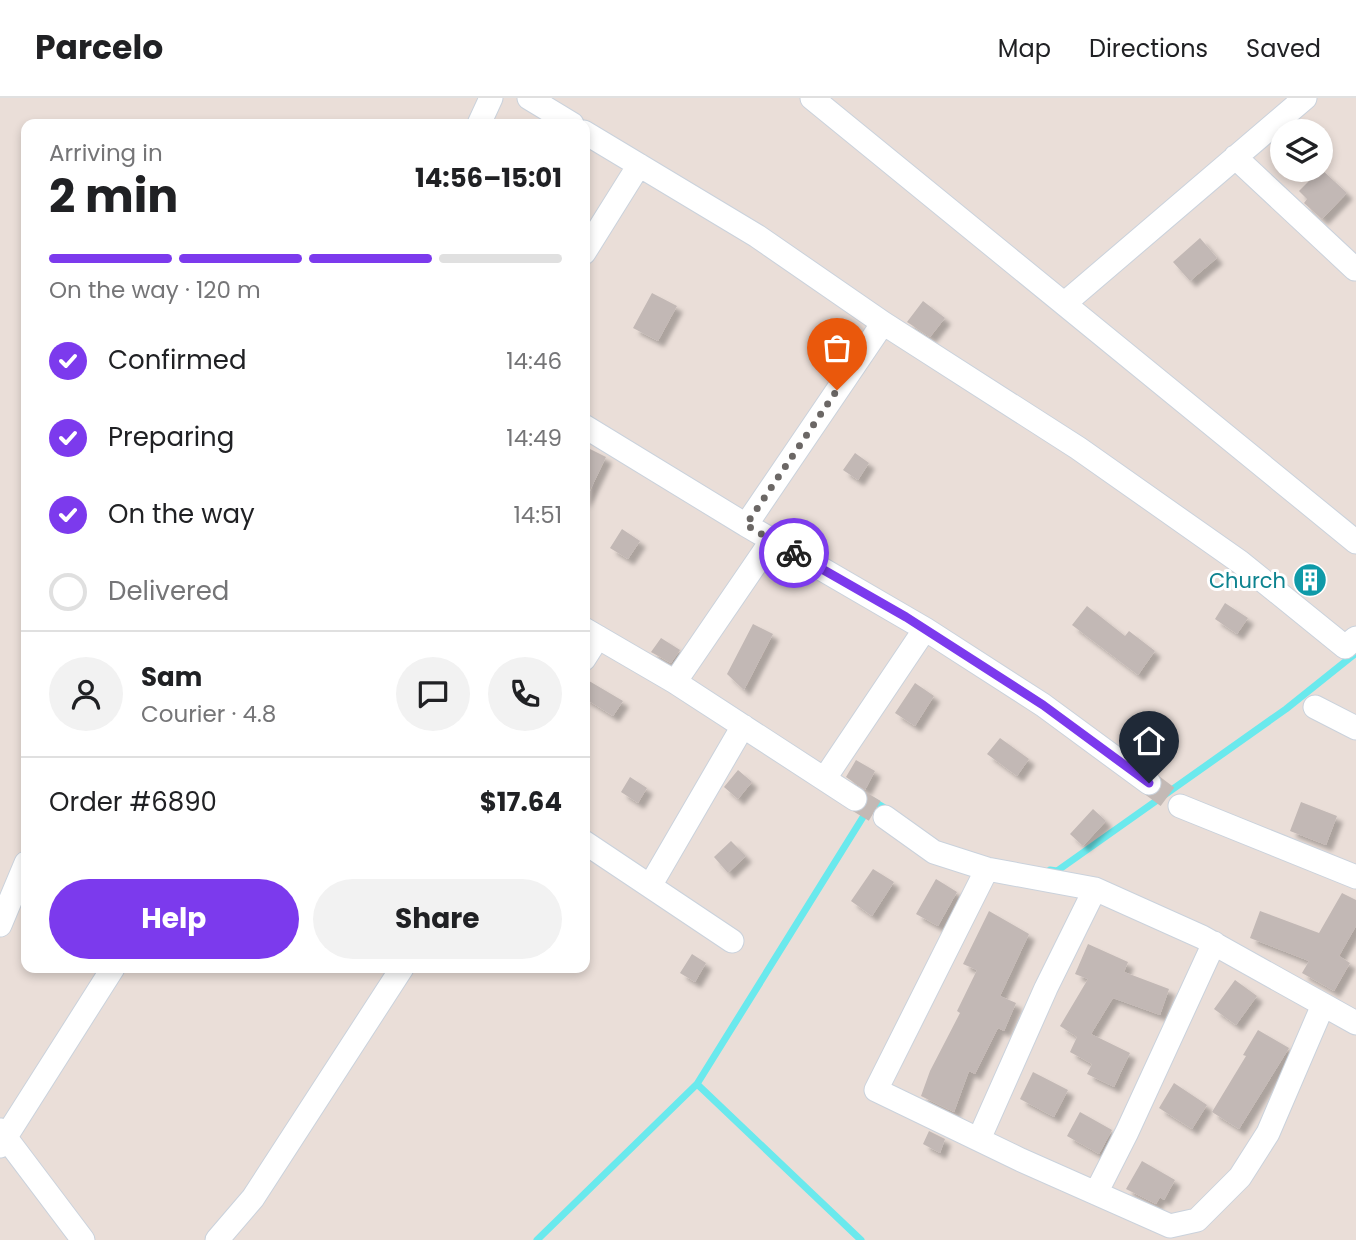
<!DOCTYPE html>
<meta charset="utf-8">
<style>
body{margin:0;font-family:Poppins,sans-serif;background:#f2f2f2;color:#202124;height:100vh;display:flex;flex-direction:column;font-size:26px;white-space:nowrap}
*{box-sizing:border-box;margin:0}
p{font-size:23px;color:#757577}
.icon{flex:none;width:38px;height:38px;fill:none;stroke:currentColor;stroke-width:2;stroke-linecap:round;stroke-linejoin:round}
.map{position:relative;flex:1;overflow:hidden}
.panel{position:absolute;left:21px;top:21px;width:569px;height:854px;display:flex;flex-direction:column;background:#fff;border-radius:14px;box-shadow:0 4px 10px #0003}
.panel>*{flex:none}
.controls{position:absolute;left:1270px;top:21px;display:grid;gap:14px}
.controls a{display:grid;place-items:center;width:63px;height:63px;border-radius:50%;background:#fff;box-shadow:0 4px 10px #0003;font-size:35px}
.pin{position:absolute;display:grid;place-items:center;width:60px;height:60px;color:#fff;margin:-72px -30px;border-radius:50% 50% 50% 0;rotate:-45deg;box-shadow:0 0 7px #0007}
.pin .icon{rotate:45deg}
.courier{position:absolute;display:grid;place-items:center;width:70px;height:70px;margin:-35px;border:5px solid #7c3aed;border-radius:50%;background:#fff;color:#222;box-shadow:0 2px 9px #0007}
.summary em{font-style:normal;font-weight:700}
.summary div{display:flex;flex-direction:column-reverse}
.summary{display:flex;align-items:center;justify-content:space-between;height:119px;padding:0 28px}
h1{font-size:46px;font-weight:700;line-height:52px}
.bar{display:grid;grid-template-columns:repeat(4,1fr);gap:10px 7px;align-content:center;height:84px;padding:0 28px}
.bar i{height:9px;border-radius:5px;background:#e0e0e0}
.bar .on{background:#7c3aed}
.bar p{grid-column:span 4}
.line{display:flex;align-items:center;gap:18px;padding:0 28px;border-top:2px solid #e0e0e0}
.line div{flex:1}
.round{display:grid;place-items:center;flex:none;width:74px;height:74px;border-radius:37px;background:#f2f2f2}
ol{padding:0 28px;list-style:none}
li{display:flex;align-items:center;gap:21px;height:77px}
li p{margin-inline-start:auto}
li .icon{padding:7px;border-radius:50%;background:#7c3aed;color:#fff;stroke-width:4}
li:last-child{color:#757577}
li i{width:38px;height:38px;border:4px solid #e0e0e0;border-radius:50%}
.action{display:flex;gap:14px;margin-top:auto;padding:14px 28px}
.action a{flex:1;height:80px;border-radius:42px;background:#7c3aed;color:#fff;font-size:28px;font-weight:700;line-height:80px;text-align:center}
.action a+a{background:#f2f2f2;color:#202124}
header{display:flex;align-items:center;gap:42px;box-sizing:border-box;height:98px;padding:0 35px;background:#fff;border-bottom:2px solid #e0e0e0}
header strong{font-size:33px}
nav{display:flex;gap:38px;margin-inline-start:auto;font-size:24px}
.map>svg:first-child{display:block}
</style>
<header>
<strong>Parcelo</strong>
<nav><a>Map</a><a>Directions</a><a>Saved</a></nav>
</header>
<div class="map">
<svg width="1356" height="1142" viewBox="0 0 1356 1142">
<defs>
<filter id="shadow"><feDropShadow dx="6" dy="6" stdDeviation="2" flood-color="#0004"/></filter>
</defs>
<rect width="100%" height="100%" fill="#eaded8"/>
<g fill="none" stroke-linecap="round" stroke-linejoin="round">
<path stroke="#6ae9ed" stroke-width="7" d="M 1050,772 L 1057,773 L 1286,611 L 1356,555
M 697,986 L 873,703 L 888,712
M 537,1142 L 697,986 L 861,1142"/>
</g>
<path fill="#c2b8b5" filter="url(#shadow)" d="M 1321,71 L 1347,95 L 1322,121 L 1304,105 L 1307,101 L 1299,93 Z
M 1200,140 L 1217,160 L 1190,183 L 1173,164 Z
M 652,195 L 677,208 L 658,243 L 633,230 Z
M 923,203 L 945,220 L 930,239 L 907,224 Z
M 590,351 L 606,359 L 584,405 L 584,361 Z
M 855,355 L 869,365 L 858,382 L 843,372 Z
M 622,431 L 640,443 L 628,461 L 610,450 Z
M 1225,505 L 1248,520 L 1237,536 L 1215,521 Z
M 1087,508 L 1125,538 L 1129,533 L 1155,553 L 1138,577 L 1072,527 Z
M 753,526 L 773,536 L 744,592 L 727,576 Z
M 661,540 L 680,552 L 671,565 L 651,554 Z
M 584,580 L 623,603 L 613,618 L 584,600 Z
M 915,585 L 934,598 L 915,628 L 895,615 Z
M 1000,640 L 1029,661 L 1017,678 L 987,656 Z
M 856,662 L 875,673 L 865,692 L 846,679 Z
M 738,672 L 752,684 L 738,701 L 724,689 Z
M 630,679 L 647,690 L 638,705 L 621,694 Z
M 1301,704 L 1337,718 L 1326,747 L 1290,733 Z
M 1093,711 L 1106,723 L 1083,748 L 1070,736 Z
M 731,743 L 746,758 L 728,775 L 714,759 Z
M 873,771 L 894,784 L 872,818 L 851,803 Z
M 936,781 L 957,794 L 938,828 L 916,816 Z
M 1342,795 L 1356,802 L 1356,828 L 1339,858 L 1350,865 L 1334,893 L 1302,875 L 1309,863 L 1250,840 L 1260,813 L 1319,835 Z
M 989,813 L 1029,836 L 1000,898 L 1016,905 L 1004,933 L 998,930 L 975,976 L 969,973 L 954,1014 L 921,998 L 930,973 L 960,915 L 957,913 L 977,872 L 963,866 Z
M 1088,846 L 1128,864 L 1124,874 L 1169,891 L 1160,917 L 1113,900 L 1091,936 L 1130,955 L 1114,989 L 1087,976 L 1092,966 L 1070,954 L 1077,939 L 1060,928 L 1088,881 L 1075,876 Z
M 692,856 L 706,865 L 695,884 L 680,875 Z
M 1235,882 L 1257,898 L 1236,927 L 1214,911 Z
M 1258,932 L 1289,950 L 1239,1031 L 1212,1014 L 1246,958 L 1243,957 Z
M 1033,974 L 1068,992 L 1054,1019 L 1020,1001 Z
M 1174,985 L 1207,1007 L 1192,1031 L 1159,1010 Z
M 1080,1014 L 1112,1032 L 1099,1056 L 1067,1038 Z
M 929,1033 L 945,1041 L 940,1055 L 923,1046 Z
M 1142,1063 L 1175,1082 L 1164,1102 L 1160,1099 L 1156,1106 L 1126,1091 Z"/>
<g fill="none" stroke-linecap="round" stroke-linejoin="round">
<path stroke="#c3b9b5" stroke-width="23" stroke-dasharray="23 11" stroke-linecap="butt" d="M 1149,685 L 1180,708
M 855,701 L 885,719"/>
<g stroke="#cad2dc" stroke-width="25">
<path id="minor" d="M 529,0 L 572,26
M 812,0 L 1356,444
M 479,26 L 491,0
M 584,34 L 757,138 L 883,225 L 746,427
M 1235,59 L 1355,171
M 584,155 L 639,67
M 1065,205 L 1305,0
M 883,225 L 1078,350 L 1240,464 L 1345,549 L 1356,540
M 584,328 L 746,427 L 925,531 L 1043,607 L 1149,685
M 584,531 L 675,584 L 855,701
M 584,561 L 598,539
M 675,584 L 772,442
M 1315,609 L 1356,630
M 825,680 L 925,531
M 1180,708 L 1356,779
M 885,719 L 934,754 L 987,771 L 1095,791 L 1202,839 L 1356,925
M 584,744 L 732,843
M 987,771 L 876,992 L 1021,1062 L 1170,1128 L 1197,1122 L 1240,1079 L 1268,1035 L 1323,907
M 650,788 L 743,628
M 0,827 L 26,765
M 0,1032 L 83,1142
M 979,1041 L 1046,890 L 1095,791
M 0,1048 L 113,870
M 1096,1095 L 1127,1034 L 1214,845
M 217,1142 L 253,1100 L 402,870"/>
</g>
<use href="#minor" stroke="#fff" stroke-width="23"/>
</g>
<g fill="none" stroke-linecap="round" stroke-linejoin="round">
<path stroke="#6b6765" stroke-width="7" stroke-dasharray="0 12.6" d="M 794,455 L 746,427 L 837,292"/>
<path stroke="#7c3aed" stroke-width="9" d="M 794,455 L 906,519 L 1043,607 L 1149,685"/>
</g>
<defs>
<g id="building-disc" transform="scale(1.75)"><circle r="9.5" fill="#0f9aa8" stroke="#fff"/><path d="M-4-6H4V6H1V3H-1V6H-4ZM-2.5-4.3h1.7v1.8h-1.7ZM.8-4.3h1.7v1.8H.8ZM-2.5-1h1.7V.8h-1.7ZM.8-1h1.7V.8H.8Z" fill="#fff"/></g>
</defs>
<g fill-rule="evenodd">
<use href="#building-disc" x="1310" y="482"/>
</g>
<g text-anchor="middle" dominant-baseline="central" stroke-width="6" stroke-linejoin="round" paint-order="stroke">
<g font-size="21" fill="#0d838f" stroke="#fff" text-anchor="end">
<text x="1286" y="482">Church</text>
</g>
</g>
</svg>
<div class="controls">
<a><svg class="icon" aria-label="layers" viewBox="0 0 24 24"><path d="M12 4l9 5-9 5-9-5zM3 14l9 5 9-5"/></svg></a>
</div>
<div class="pin" style="left:837px;top:292px;background:#ea580c"><svg class="icon" aria-label="bag" viewBox="0 0 24 24"><path d="M5 8h14l-1 12H6zM9 8a3 3 0 0 1 6 0"/></svg></div>
<div class="pin" style="left:1149px;top:685px;background:#1f2937"><svg class="icon" aria-label="home" viewBox="0 0 24 24"><path d="M3 11l9-7 9 7M6 9v11h12V9"/></svg></div>
<div class="courier" style="left:794px;top:455px"><svg class="icon" aria-label="bike" viewBox="0 0 24 24"><circle cx="6" cy="16" r="4"/><circle cx="18" cy="16" r="4"/><path d="M6 16l4-8h5l3 8M10 8l3 8H6M13 5h3"/></svg></div>
<section class="panel">
<div class="summary"><div><h1>2 min</h1><p>Arriving in</p></div><em>14:56–15:01</em></div>
<div class="bar"><i class="on"></i><i class="on"></i><i class="on"></i><i></i><p>On the way · 120 m</p></div>
<ol>
<li><svg class="icon" aria-label="check" viewBox="0 0 24 24"><path d="M5 12l5 5 9-10"/></svg>Confirmed<p>14:46</p></li>
<li><svg class="icon" aria-label="check" viewBox="0 0 24 24"><path d="M5 12l5 5 9-10"/></svg>Preparing<p>14:49</p></li>
<li><svg class="icon" aria-label="check" viewBox="0 0 24 24"><path d="M5 12l5 5 9-10"/></svg>On the way<p>14:51</p></li>
<li><i></i>Delivered</li>
</ol>
<div class="line" style="height:126px"><a class="round"><svg class="icon" aria-label="person" viewBox="0 0 24 24"><circle cx="12" cy="8" r="4"/><path d="M4 21q1-7 8-7t8 7"/></svg></a><div><b>Sam</b><p>Courier · 4.8</p></div><a class="round"><svg class="icon" aria-label="chat" viewBox="0 0 24 24"><path d="M4 5h16v11H9l-5 4z"/></svg></a><a class="round"><svg class="icon" aria-label="phone" viewBox="0 0 24 24"><path d="M5 4h4l2 5-3 2q2 4 5 5l2-3 5 2v4C11 20 4 13 5 4z"/></svg></a></div>
<div class="line" style="height:91px"><div>Order #6890</div><b>$17.64</b></div>
<div class="action"><a>Help</a><a>Share</a></div>
</section>
</div>
